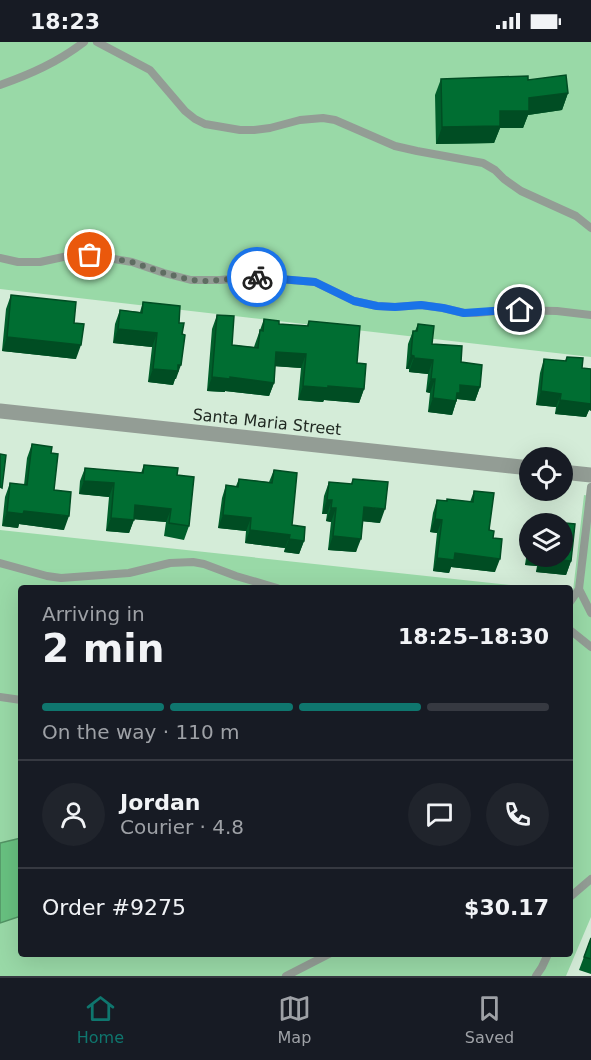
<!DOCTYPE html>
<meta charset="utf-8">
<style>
body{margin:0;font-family:"DejaVu Sans",sans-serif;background:#20242c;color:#f1f3f6;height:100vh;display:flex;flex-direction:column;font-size:22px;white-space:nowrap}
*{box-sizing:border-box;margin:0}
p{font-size:20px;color:#9ea1a6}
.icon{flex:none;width:33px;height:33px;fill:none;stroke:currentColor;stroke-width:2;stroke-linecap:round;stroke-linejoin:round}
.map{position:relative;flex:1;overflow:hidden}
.details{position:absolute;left:18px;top:543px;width:555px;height:372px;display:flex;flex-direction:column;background:#171b24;border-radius:6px;box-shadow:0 6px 24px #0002}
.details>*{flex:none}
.controls{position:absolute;left:519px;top:405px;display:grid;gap:12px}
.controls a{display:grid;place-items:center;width:54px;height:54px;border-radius:50%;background:#171b24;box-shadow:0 6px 24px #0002;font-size:30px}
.pin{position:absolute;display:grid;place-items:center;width:51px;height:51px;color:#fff;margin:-26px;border:3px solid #fff;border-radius:50%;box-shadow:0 2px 6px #0007}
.courier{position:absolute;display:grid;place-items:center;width:60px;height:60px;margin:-30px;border:4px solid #1a73e8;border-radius:50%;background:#fff;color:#222;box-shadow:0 2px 8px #0007}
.head em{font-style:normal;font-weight:800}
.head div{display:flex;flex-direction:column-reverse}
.head{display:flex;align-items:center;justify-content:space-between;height:102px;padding:0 24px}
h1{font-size:39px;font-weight:800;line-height:45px}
.bar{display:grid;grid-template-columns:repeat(4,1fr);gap:9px 6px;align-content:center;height:72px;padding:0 24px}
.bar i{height:8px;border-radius:4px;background:#363941}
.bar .on{background:#0f766e}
.bar p{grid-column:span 4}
.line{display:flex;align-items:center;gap:15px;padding:0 24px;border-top:2px solid #363941}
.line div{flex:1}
.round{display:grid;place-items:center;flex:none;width:63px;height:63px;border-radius:32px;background:#20242c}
.status{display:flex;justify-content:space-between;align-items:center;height:42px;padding:0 30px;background:#171b24;direction:ltr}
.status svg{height:16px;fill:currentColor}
.dock{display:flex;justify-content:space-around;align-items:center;height:84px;border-top:2px solid #363941;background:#171b24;font-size:16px;color:#9ea1a6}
.dock a{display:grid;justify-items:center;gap:3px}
.dock .on{color:#0f766e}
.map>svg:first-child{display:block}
</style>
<div class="status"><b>18:23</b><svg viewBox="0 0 49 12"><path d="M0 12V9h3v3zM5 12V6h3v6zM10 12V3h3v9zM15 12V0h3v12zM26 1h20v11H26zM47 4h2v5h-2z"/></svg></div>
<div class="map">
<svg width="591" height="934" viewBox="0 0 591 934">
<rect width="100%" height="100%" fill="#d4ecd8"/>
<path fill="#99d9a7" d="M 0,0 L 591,0 L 591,315 L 0,247 Z
M 584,453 L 591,454 L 591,875 L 566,934 L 0,934 L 0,488 L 538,546 L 21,546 L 21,912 L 570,912 L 570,549 L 573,549 Z"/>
<path fill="#68c180" stroke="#529364" stroke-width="1.5" d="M 21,796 L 21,874 L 0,881 L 0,801 Z"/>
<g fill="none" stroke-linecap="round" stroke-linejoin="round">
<path stroke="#939d95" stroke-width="8" d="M 97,0 L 150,28 L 185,69 L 195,77 L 205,82 L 240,88 L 254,88 L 270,86 L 300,78 L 323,76 L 335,78 L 395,104 L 417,109 L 483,121 L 495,128 L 504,137 L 521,149 L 576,174 L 591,186
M 0,43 C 31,32 58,20 84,0
M 0,216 L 18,220 L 40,220 L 77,212 L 90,213 L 132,220 L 164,231 L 191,238 L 220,238 L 253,235 L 315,240 L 354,259 L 377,264 L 395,265 L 421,263 L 443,266 L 464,271 L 476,271 L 507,268 L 557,269 L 591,273
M 0,521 L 47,534 L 61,536 L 129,531 L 170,521 L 193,520 L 204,522 L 236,534 L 277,546
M 579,547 L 591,571
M 570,560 L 579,547 L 591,445
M 570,588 L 591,605
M 0,655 L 21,658
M 570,855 L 591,837
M 286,934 L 329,912
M 536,934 L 542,925 L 548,912"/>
<path stroke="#939d95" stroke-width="15" d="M 0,369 L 530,426
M 562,430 L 591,433"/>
</g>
<path fill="#005f2b" d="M 441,37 L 528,38 L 568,51 L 562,68 L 528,73 L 523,86 L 500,86 L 494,101 L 436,102 L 435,53 Z
M 11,253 L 74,281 L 76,317 L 2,309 L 6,267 Z
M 143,260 L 179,281 L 176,337 L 175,337 L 173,343 L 148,340 L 152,305 L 113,301 L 115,282 L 120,268 L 140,270 Z
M 217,273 L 232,303 L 254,305 L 255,302 L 264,277 L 279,282 L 307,284 L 309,279 L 357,321 L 364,347 L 359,361 L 324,358 L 323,360 L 298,358 L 301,326 L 275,324 L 274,341 L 269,354 L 225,349 L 225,350 L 207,349 L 212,287 Z
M 418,282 L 432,302 L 461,320 L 480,345 L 475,359 L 457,357 L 452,373 L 428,370 L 430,351 L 426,350 L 428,332 L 409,330 L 409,327 L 406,327 L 408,302 L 413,289 L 415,289 Z
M 567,315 L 582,326 L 589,368 L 586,375 L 555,372 L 556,365 L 536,363 L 540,331 L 544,317 L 565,319 Z
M 32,402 L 51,411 L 54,448 L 64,488 L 19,482 L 18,486 L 2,484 L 5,455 L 10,441 L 24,443 L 27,416 Z
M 144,423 L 177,433 L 189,484 L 184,498 L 164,494 L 166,480 L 134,477 L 129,491 L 106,489 L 109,455 L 79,452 L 80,439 L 85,426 L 141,431 Z
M 274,428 L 292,483 L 304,499 L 299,512 L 284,510 L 285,506 L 245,501 L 246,489 L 218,486 L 222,456 L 226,443 L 236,444 L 239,437 L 269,440 Z
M 353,437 L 380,481 L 363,479 L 356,510 L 328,508 L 331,480 L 326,479 L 327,472 L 322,472 L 324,454 L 329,440 L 351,442 Z
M 474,449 L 493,496 L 495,530 L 451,525 L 449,531 L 433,529 L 437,491 L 430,490 L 433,471 L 437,458 L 470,460 Z
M 533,478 L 575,482 L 571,519 L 566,533 L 536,530 L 537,524 L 525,523 L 530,488 L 530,514 L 562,514 L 562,482 L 532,482 Z
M 591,896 L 591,932 L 579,928 Z"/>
<path fill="#004d23" d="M 568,51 L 562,68 L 528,73 L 523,86 L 500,86 L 494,101 L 436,102 L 442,85 L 500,69 L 529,56 Z
M 118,287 L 157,291 L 152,305 L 113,301 Z
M 7,295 L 81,303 L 76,317 L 2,309 Z
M 276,310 L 306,312 L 301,326 L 271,324 Z
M 411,313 L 414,314 L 409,327 L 406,327 Z
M 414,316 L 433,318 L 428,332 L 409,330 Z
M 178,323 L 181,323 L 176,337 L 175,337 L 173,343 L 148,340 L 153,327 Z
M 212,335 L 230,335 L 274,341 L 269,354 L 225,349 L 225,350 L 207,349 Z
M 431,337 L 435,337 L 430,351 L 426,350 Z
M 460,343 L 480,345 L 475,359 L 457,357 L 452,373 L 428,370 L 433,356 Z
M 303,344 L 328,344 L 364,347 L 359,361 L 324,358 L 323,360 L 298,358 Z
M 541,349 L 561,352 L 556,365 L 536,363 Z
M 591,357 L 591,369 L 589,368 L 586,375 L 555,372 L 560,358 Z
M 84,439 L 114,441 L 109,455 L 79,452 Z
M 327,458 L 332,458 L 327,472 L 322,472 Z
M 135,463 L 171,467 L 166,480 L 130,477 Z
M 364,465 L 385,467 L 380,481 L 359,479 Z
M 331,466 L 336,466 L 331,480 L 326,479 Z
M 24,469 L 69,474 L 64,488 L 19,482 L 18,486 L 2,484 L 7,470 Z
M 223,473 L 251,476 L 246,489 L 218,486 Z
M 111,476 L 134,478 L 129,491 L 106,489 Z
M 435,477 L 442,478 L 437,491 L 430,490 Z
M 250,488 L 290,493 L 285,506 L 245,501 Z
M 333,494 L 361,497 L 356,510 L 328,508 Z
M 289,497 L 304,499 L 299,512 L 284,510 Z
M 455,511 L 500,517 L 495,530 L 451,525 L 449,531 L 433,529 L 437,516 Z
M 530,511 L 530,514 L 540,514 L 537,524 L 525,523 Z
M 541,516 L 571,519 L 566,533 L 536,530 Z"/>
<path fill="#006e32" stroke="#004d23" stroke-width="1.5" d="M 566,33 L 568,51 L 529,56 L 529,69 L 500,69 L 500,84 L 442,85 L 441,37 L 528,34 L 528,38 Z
M 11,253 L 76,260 L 74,281 L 84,282 L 81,303 L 7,295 Z
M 143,260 L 180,264 L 179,281 L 184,281 L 182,292 L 185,293 L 181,323 L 178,323 L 178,329 L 153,327 L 157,291 L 118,287 L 120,268 L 142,271 Z
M 217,273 L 234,274 L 232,303 L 258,306 L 260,288 L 263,289 L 264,277 L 279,279 L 279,282 L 308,284 L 309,279 L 360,284 L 357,321 L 366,322 L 364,347 L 328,344 L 328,346 L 303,344 L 306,312 L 276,310 L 274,341 L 230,335 L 230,337 L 212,335 Z
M 418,282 L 434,284 L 432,302 L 462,304 L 461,320 L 482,323 L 480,345 L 460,343 L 460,351 L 457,351 L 456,359 L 433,356 L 435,337 L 431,337 L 433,318 L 414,316 L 414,314 L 411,313 L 413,289 L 417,289 Z
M 567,315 L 583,316 L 582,326 L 591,327 L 591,362 L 560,358 L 561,352 L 541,349 L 544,317 L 566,319 Z
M 32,402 L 52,405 L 51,411 L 58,412 L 54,448 L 71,450 L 69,474 L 24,469 L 23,472 L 7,470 L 10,441 L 27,443 Z
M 0,412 L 6,413 L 2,446 L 0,445 Z
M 144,423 L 178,426 L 177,433 L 194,435 L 189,484 L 169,481 L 171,467 L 135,463 L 134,478 L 111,476 L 114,441 L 84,439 L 85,426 L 143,431 Z
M 274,428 L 297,431 L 292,483 L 305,485 L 304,499 L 289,497 L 290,493 L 250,488 L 251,476 L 223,473 L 226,443 L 238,445 L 239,437 L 272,441 Z
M 353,437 L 388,440 L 385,467 L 364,465 L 361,497 L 333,494 L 336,466 L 331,466 L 332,458 L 327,458 L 329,440 L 352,442 Z
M 474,449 L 494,451 L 489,488 L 494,489 L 493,496 L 502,497 L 500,517 L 455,511 L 454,518 L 437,516 L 442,478 L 435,477 L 437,458 L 447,459 L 447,457 L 473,460 Z
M 533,478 L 575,482 L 571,519 L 541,516 L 541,514 L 562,514 L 562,482 L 533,482 Z
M 591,896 L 591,917 L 584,915 Z"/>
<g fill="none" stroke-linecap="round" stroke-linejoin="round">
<path stroke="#5f6d62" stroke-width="6" stroke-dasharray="0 10.8" d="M 90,213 L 132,220 L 164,231 L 191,238 L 205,239 L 257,235"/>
<path stroke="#1a73e8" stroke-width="8" d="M 257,235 L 315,240 L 354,259 L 377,264 L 395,265 L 421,263 L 443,266 L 464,271 L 507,268 L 520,268"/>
</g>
<g text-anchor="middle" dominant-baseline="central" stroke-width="6" stroke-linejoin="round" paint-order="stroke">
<g font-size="16" fill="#202922" stroke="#d4ecd8">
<text transform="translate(267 380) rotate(6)">Santa Maria Street</text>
</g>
</g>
</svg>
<div class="controls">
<a><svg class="icon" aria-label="locate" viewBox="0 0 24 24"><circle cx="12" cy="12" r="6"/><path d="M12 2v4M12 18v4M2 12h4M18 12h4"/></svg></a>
<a><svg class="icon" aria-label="layers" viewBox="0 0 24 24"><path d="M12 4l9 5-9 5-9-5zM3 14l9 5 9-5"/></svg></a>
</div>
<div class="pin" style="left:90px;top:213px;background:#ea580c"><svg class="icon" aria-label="bag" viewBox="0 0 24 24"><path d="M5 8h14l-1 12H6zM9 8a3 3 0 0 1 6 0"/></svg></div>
<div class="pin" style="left:520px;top:268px;background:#1f2937"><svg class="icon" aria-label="home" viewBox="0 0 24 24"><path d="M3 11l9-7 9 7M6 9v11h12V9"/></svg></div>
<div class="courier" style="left:257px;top:235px"><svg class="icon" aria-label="bike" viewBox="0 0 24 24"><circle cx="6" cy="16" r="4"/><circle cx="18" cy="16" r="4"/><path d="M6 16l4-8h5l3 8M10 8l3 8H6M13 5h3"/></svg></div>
<section class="details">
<div class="head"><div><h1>2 min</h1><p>Arriving in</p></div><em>18:25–18:30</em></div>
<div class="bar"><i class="on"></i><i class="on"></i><i class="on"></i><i></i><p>On the way · 110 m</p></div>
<div class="line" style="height:108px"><a class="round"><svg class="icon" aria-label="person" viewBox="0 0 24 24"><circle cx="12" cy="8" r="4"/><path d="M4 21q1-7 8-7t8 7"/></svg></a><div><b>Jordan</b><p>Courier · 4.8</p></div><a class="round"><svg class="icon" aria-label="chat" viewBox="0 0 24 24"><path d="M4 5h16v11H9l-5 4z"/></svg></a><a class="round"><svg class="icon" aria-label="phone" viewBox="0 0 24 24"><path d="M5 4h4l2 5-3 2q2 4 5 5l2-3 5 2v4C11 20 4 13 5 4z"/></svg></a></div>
<div class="line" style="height:78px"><div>Order #9275</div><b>$30.17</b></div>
</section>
</div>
<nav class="dock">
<a class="on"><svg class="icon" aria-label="home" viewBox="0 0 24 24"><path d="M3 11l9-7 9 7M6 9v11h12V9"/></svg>Home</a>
<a><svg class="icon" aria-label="map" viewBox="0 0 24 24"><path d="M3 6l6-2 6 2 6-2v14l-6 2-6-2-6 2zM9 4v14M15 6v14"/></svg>Map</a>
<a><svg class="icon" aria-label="saved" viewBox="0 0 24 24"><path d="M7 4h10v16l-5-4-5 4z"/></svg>Saved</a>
</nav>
